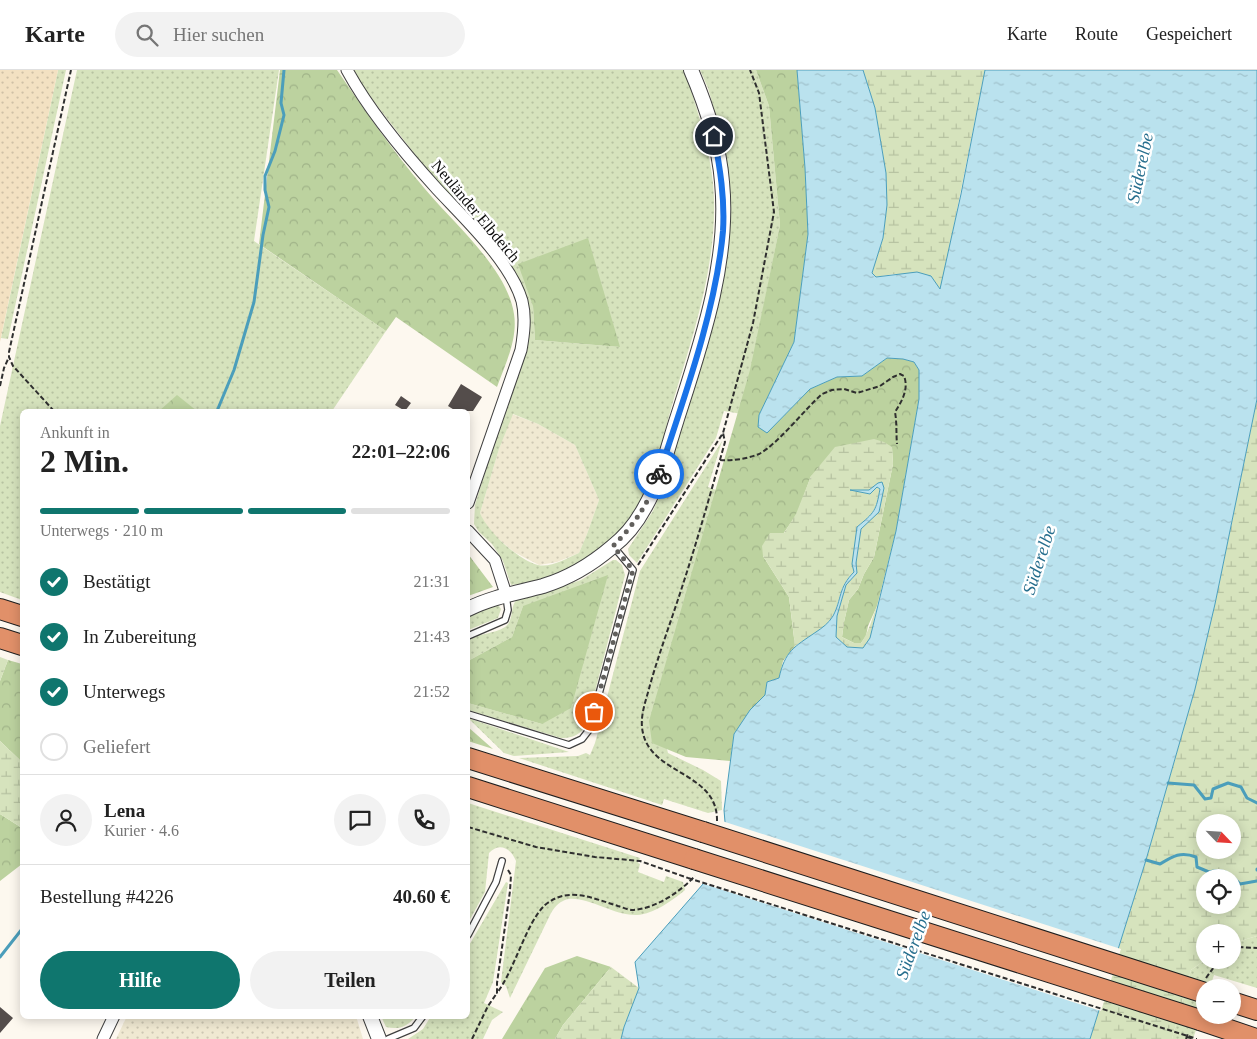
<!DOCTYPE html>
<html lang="de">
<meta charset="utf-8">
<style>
body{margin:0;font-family:Georgia,serif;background:#f2f2f2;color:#222;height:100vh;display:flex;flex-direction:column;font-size:19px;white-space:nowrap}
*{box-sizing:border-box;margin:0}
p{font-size:16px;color:#767676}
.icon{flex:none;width:28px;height:28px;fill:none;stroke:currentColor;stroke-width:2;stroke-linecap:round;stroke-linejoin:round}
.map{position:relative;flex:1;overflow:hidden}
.details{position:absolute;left:20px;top:339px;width:450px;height:610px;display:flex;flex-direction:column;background:#fff;border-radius:8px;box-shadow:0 2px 12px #0003}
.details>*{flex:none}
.needle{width:32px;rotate:115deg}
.buttons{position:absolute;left:1196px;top:744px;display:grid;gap:10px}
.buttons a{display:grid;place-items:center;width:45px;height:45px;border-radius:50%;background:#fff;box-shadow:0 2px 12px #0003;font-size:25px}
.pin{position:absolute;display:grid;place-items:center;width:42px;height:42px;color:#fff;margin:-21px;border:2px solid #fff;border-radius:50%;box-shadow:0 1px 5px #0007}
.courier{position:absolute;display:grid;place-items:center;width:50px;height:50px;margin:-25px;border:4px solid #1a73e8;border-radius:50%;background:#fff;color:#222;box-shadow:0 1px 6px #0007}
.overview em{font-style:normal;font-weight:600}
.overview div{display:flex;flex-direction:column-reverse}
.overview{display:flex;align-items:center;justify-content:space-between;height:85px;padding:0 20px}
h1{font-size:32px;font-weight:600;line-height:38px}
.bar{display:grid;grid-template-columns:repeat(4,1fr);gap:8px 5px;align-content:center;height:60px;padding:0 20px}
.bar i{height:6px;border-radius:4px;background:#e0e0e0}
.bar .active{background:#0f766e}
.bar p{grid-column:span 4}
.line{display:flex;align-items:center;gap:12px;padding:0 20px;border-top:1px solid #e0e0e0}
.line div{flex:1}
.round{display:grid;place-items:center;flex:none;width:52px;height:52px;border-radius:26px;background:#f2f2f2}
ol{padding:0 20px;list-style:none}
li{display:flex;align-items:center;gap:15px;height:55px}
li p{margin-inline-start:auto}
li .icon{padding:5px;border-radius:50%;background:#0f766e;color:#fff;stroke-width:4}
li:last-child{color:#767676}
li i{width:28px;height:28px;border:2px solid #e0e0e0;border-radius:50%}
.action{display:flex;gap:10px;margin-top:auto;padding:10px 20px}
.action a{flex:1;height:58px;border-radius:30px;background:#0f766e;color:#fff;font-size:20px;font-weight:600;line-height:58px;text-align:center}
.action a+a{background:#f2f2f2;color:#222}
header{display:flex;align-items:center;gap:30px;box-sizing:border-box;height:70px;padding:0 25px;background:#fff;border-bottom:1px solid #e0e0e0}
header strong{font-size:24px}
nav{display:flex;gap:28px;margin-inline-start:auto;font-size:18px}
.search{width:350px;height:45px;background:#f2f2f2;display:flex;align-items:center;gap:12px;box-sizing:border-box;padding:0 18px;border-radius:28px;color:#767676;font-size:19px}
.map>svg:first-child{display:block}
</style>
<header>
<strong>Karte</strong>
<div class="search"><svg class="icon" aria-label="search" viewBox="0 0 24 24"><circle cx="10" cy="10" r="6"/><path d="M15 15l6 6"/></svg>Hier suchen</div>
<nav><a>Karte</a><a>Route</a><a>Gespeichert</a></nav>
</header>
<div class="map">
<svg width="1257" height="969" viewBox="0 0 1257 969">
<defs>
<pattern id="farmland-dots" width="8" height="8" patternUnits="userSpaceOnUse" patternTransform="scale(1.25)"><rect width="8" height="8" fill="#f0e9d2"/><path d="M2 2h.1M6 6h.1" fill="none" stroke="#cdc7b3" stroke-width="1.8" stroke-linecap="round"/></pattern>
<pattern id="green-dots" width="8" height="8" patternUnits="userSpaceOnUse" patternTransform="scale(1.25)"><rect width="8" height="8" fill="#d6e3bd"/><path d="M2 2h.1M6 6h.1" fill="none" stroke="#b6c2a1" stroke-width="1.8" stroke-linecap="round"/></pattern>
<pattern id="forest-crowns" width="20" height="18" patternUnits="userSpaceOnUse" patternTransform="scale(1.25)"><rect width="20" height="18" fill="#bcd29f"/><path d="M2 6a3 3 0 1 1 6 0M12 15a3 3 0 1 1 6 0" fill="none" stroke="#a0b388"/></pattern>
<pattern id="wetland-marsh" width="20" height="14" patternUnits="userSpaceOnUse" patternTransform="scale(1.25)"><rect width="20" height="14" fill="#d6e3bd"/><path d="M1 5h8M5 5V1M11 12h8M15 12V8" fill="none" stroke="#b6c2a1"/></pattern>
<pattern id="sand-dots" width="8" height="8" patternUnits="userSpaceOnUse" patternTransform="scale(1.25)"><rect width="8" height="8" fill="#f3e1c2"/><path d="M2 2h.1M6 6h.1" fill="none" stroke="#cfc0a6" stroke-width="1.8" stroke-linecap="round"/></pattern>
<pattern id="water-ripples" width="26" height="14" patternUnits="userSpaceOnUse" patternTransform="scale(1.25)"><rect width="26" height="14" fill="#bae2ee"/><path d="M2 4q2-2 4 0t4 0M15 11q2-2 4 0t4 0" fill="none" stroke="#9fc1cb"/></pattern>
</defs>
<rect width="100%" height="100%" fill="#fdf8ef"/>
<path fill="url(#farmland-dots)" d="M 512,344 L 538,354 L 575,375 L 599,430 L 587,464 L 579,483 L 557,492 L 539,495 L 514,482 L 495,466 L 483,451 L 480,443 L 499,379 Z
M 127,946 L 356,946 L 363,969 L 116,969 Z"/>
<path fill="url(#green-dots)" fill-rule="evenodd" d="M 58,0 L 66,0 L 8,269 L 1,268 Z
M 77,0 L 279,0 L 254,171 L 386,261 L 332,341 L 236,341 L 233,339 L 232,341 L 22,341 L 22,530 L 0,522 L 0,356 Z
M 354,0 L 685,0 C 696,37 709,74 713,113 C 720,188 693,265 672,335 C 661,375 652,421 626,454 C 599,489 553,510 511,515 L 503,491 L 492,474 L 479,462 L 474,454 L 475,435 L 486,399 L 484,398 L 527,266 L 507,192 L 420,91 L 365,20 ZM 533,236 L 620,277 L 535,270 ZM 513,344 L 538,354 L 575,375 L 599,430 L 587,464 L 579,483 C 567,488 551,498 538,495 C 518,490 487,461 480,443 L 499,379 Z
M 700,0 L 756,0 L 769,36 L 780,155 L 742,344 L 724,341 L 716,368 L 637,493 L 629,485 L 628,479 L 653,441 L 667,407 L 716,236 L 722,75 L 716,46 L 708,18 Z
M 722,371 L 708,417 L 724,423 L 660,650 L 668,683 L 703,700 L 721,711 L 722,740 L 708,743 L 664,729 L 662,735 L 519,688 L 578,686 L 586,683 L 590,685 L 595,673 L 640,501 Z
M 613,490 L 616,490 L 622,495 L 625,505 L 589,645 C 585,661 578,668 561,668 L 468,640 L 468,633 L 542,654 L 523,536 L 512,567 L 468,591 L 468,571 C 479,562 493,565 505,557 C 515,550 509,535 518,529 C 523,525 532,524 538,523 L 539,524 L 581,510 Z
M 497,533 L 501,539 L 498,548 L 468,560 L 468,546 Z
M 468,648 L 569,682 L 514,686 L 504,683 Z
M 468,733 L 640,788 L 638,793 L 640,794 L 638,802 L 664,812 L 666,806 L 683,812 L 685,820 C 673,830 654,844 637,845 C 614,846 589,827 569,829 C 561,830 555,836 551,843 L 510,928 L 506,916 L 501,912 L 516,791 C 511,778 499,772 489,783 L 485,822 L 468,853 Z
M 506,812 L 508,813 L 493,912 L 484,933 L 503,942 L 492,950 L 483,969 L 408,969 L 423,959 L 431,946 L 468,946 L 468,877 Z
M 1257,866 L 1257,918 L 1214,905 L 1210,917 L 1205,918 L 1205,933 L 1193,969 L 1172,969 L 1191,900 L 1205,890 L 1232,890 L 1233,873 Z
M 381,946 L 416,946 C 407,957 399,960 386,957 Z"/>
<path fill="url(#forest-crowns)" d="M 280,0 L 337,0 C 365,41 393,81 425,119 C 454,154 507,198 514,244 C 518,269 505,295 497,317 L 396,247 L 386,261 L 259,174 Z
M 756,0 L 797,0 L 805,98 L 808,164 L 794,272 L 759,345 L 767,363 L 810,319 L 837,307 L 862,306 L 887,288 L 904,289 L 914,292 L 919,300 L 919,329 L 896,461 L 877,536 L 868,556 L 866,566 L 861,573 L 854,573 L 842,567 L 844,552 L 849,530 L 858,519 L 864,504 L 874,487 L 893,394 L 892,378 L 811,406 L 797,444 L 783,464 L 763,486 L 789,527 L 795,576 L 783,591 L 779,608 L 767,612 L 765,625 L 750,640 L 734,664 L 730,691 L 686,687 L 652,673 L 649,651 L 750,300 L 780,155 L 769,36 Z
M 588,168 L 620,277 L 535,270 L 533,236 L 518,194 Z
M 177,325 L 197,341 L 159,341 Z
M 468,484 L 493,517 L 468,526 Z
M 608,505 L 571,638 L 542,654 L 468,633 L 468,591 L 512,567 L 523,536 Z
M 8,590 L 22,594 L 22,692 L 0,671 L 0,611 Z
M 468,657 L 493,679 L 468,671 Z
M 0,744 L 22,758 L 22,794 L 0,811 Z
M 577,886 L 611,897 L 563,955 L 555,969 L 502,969 L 545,898 Z"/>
<path fill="url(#wetland-marsh)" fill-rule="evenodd" d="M 863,0 L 985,0 L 941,220 L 936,214 L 894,204 L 876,207 L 872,203 L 883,168 L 887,135 L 886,103 L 875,38 Z
M 1257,329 L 1257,866 L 1233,873 L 1232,862 L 1205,862 L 1205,890 L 1191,900 L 1172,969 L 1090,969 L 1146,790 L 1195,619 L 1215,534 ZM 1205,752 L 1232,752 L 1232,780 L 1205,780 ZM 1205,808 L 1232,808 L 1232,835 L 1205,835 Z
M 874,369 L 884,372 L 892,377 L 893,394 L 874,487 L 864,504 L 858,519 L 849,530 L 844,552 L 842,567 L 854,573 L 861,573 C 869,562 872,548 877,536 L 870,568 L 863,578 L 847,577 L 836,567 L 837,546 L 846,515 L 857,503 L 856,493 L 861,459 L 879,441 L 884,418 L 878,413 L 869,420 L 854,420 L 870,424 L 877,417 L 880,419 C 876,441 875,442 857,457 L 854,502 C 837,519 842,530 832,547 C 824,560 807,568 795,576 L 789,527 L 763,486 L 762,476 L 770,463 L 784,463 L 796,444 L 811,406 L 835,377 Z
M 0,587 L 8,590 L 0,611 Z
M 0,671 L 22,692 L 22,758 L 0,744 Z
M 611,897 L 639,918 L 624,957 L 621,969 L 555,969 L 563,955 Z"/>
<path fill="url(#sand-dots)" d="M 0,0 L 58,0 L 0,272 Z"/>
<path fill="url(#water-ripples)" stroke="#4b9ebb" d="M 797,0 L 863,0 L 875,38 L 886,103 L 887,135 L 883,168 L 872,203 L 876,207 L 917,202 L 931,206 L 940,219 L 961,124 L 985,0 L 1257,0 L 1257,329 L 1215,534 L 1195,619 L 1146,790 L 1090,969 L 621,969 L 624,957 L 639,918 L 635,892 L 703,814 L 718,788 L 725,752 L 724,740 L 734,664 L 750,640 L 765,625 L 767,612 L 779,608 C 785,581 794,577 816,562 C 822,558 829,553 833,546 C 842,529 838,518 854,502 L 852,494 L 857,457 C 875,442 876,441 880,419 L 877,417 L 870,424 L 850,420 L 869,420 L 878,413 L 882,412 L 884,418 L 879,442 L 861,459 L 856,493 L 857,503 L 846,515 L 837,546 L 836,567 L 847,577 L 863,578 L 870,568 L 896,461 L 919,329 L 919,300 L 914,292 L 903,289 L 887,288 L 862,306 L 837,307 L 810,319 L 767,363 L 758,357 L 759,345 L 794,272 L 808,164 L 805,98 Z"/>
<path fill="#fdf8ef" d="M 722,751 L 1121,879 L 1101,941 L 701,813 L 716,788 Z"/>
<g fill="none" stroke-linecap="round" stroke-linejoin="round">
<path stroke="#4b9ebb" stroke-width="3" d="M 217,341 L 234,300 L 254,232 L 263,165 L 269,137 L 265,120 L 265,106 L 275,81 L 284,45 L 281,33 L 284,0
M 1168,713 L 1194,715 L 1205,729 L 1211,728 L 1213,719 L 1228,713 L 1241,717 L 1247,728 L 1257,733
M 1146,790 L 1160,794 C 1173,786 1181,781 1196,787 L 1197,797 L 1209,802 C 1225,798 1229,803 1240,814 L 1257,811
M 1257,799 L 1257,800
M 0,887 L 22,859"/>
</g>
<path fill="#544d4b" d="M 461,314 L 482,327 L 473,341 L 456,341 L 448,336 Z
M 401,326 L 411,333 L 405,341 L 395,335 Z
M 0,937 L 13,948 L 0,963 Z"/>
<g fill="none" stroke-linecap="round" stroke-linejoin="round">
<g stroke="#404040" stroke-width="8">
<path id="service" d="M 468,566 L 505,550 L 508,540 L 506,526
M 468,644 L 569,675 L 582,669 L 589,660 L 633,500 L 613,476
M 468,865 L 496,812 L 502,791
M 388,969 L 414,958 L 423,946"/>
</g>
<g stroke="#404040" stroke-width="13">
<path id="minor" d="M 347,0 C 368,39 407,86 437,119 C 464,148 511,192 522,231 C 526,247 524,263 521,280 L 468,433
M 468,461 L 495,490 L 506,524
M 103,969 L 114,946"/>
</g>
<g stroke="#404040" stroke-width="16">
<path id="tertiary" d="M 468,539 C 492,527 517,523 543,516 C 569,508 591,495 612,477 C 625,467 637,452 645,437 C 660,411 667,380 676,352 C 700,277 730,192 722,112 C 719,74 706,35 691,0
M 370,946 L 379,969"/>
</g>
<g stroke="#1e1e1e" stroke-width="22">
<path id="motorway" d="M 0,539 L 22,546
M 0,568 L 22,575
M 468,688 L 703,762
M 468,717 L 694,789
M 1232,932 L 1257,940
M 1200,950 L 1256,969"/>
</g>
<path stroke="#2f2f2f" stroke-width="2" stroke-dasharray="5 2.5" stroke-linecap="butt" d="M 0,316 L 4,298 L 9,287
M 54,341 L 13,296 L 9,287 L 9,282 L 71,0
M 720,390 C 733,391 746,389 759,384 C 778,374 804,340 822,324 L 832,320 L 844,319 L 857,323 L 880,316 L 893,307 L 900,304 L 904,306 C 909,319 902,331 895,342 C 897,353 896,363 897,374
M 638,495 L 723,363 L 753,253 L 774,142 L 759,23 L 750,0
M 717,751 C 718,702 652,705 643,663 C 639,647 646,631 650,615 C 660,580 673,546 684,511 C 699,465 712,418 725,372 L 723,363
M 468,757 L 536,777 L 595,787 L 640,791 L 688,808
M 508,800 L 511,805 L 510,821 L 497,913 L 497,923 C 515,899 526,853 545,835 C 568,816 592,828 618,836 C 622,837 628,840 632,840 C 655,839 680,822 695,806
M 1232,881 L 1239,877 L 1257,878
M 1206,908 L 1219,890
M 1187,967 L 1194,969
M 472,969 L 488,936 L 497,923
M 1186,969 L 1188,963
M 1196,969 L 1197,969"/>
<use href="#service" stroke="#fff" stroke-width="5.5"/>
<use href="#minor" stroke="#fff" stroke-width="11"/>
<use href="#tertiary" stroke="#fff" stroke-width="14"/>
<use href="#motorway" stroke="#e19069" stroke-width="20"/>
<g stroke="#1e1e1e" stroke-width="22" stroke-linecap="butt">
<path id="motorway-bridge" d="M 703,762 L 1205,923
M 694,789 L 1200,950"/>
</g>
<path stroke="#2f2f2f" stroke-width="2" stroke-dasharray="5 2.5" stroke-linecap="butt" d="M 688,808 L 1194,968"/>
<use href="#motorway-bridge" stroke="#e19069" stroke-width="20"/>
</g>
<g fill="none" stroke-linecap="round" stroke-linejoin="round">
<path stroke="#615f5c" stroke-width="5" stroke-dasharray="0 9" d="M 594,642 L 633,500 L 613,476 C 635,454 648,434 659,404"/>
<path stroke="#1a73e8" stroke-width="6" d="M 659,404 C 684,328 716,240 723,161 C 725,129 720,98 714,66"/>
</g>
<g text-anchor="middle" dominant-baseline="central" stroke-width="5" stroke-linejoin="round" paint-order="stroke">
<g font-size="16" fill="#0d0d0d" stroke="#fff">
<text transform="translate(476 141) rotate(50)">Neuländer Elbdeich</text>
</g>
<g font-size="18" font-style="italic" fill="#276f8e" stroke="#fff">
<text transform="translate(1140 98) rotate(-78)">Süderelbe</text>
<text transform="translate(1039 490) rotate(-72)">Süderelbe</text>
<text transform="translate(913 875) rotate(-70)">Süderelbe</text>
</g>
</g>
</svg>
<div class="buttons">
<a><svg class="needle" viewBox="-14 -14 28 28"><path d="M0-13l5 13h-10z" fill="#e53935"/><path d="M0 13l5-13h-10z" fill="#767676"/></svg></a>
<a><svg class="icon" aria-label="locate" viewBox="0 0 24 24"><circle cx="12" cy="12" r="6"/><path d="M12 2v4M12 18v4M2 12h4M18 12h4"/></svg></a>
<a>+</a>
<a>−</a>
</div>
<div class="pin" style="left:594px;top:642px;background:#ea580c"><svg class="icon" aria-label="bag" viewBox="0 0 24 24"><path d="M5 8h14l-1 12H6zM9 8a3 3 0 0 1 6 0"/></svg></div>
<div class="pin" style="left:714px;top:66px;background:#1f2937"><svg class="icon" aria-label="home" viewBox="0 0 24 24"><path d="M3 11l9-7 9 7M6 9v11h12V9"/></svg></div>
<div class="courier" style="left:659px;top:404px"><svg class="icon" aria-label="bike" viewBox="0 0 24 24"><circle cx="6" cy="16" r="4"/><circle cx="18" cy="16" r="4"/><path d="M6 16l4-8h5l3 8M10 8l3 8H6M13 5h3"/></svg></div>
<section class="details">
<div class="overview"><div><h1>2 Min.</h1><p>Ankunft in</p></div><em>22:01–22:06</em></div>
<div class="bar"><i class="active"></i><i class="active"></i><i class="active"></i><i></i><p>Unterwegs · 210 m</p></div>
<ol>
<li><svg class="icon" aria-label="check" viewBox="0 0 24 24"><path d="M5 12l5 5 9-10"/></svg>Bestätigt<p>21:31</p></li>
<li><svg class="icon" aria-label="check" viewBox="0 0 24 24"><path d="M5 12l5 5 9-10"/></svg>In Zubereitung<p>21:43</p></li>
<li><svg class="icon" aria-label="check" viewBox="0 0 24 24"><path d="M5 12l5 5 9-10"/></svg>Unterwegs<p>21:52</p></li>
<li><i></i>Geliefert</li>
</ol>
<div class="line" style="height:90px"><a class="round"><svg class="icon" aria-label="person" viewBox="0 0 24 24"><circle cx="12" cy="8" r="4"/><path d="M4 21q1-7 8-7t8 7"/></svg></a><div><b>Lena</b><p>Kurier · 4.6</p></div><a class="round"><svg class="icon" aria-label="chat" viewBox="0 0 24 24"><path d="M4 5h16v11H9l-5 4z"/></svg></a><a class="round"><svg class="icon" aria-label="phone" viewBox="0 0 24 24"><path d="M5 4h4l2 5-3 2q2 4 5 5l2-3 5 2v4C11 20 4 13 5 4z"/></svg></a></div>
<div class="line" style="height:65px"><div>Bestellung #4226</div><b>40.60 €</b></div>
<div class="action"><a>Hilfe</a><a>Teilen</a></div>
</section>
</div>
